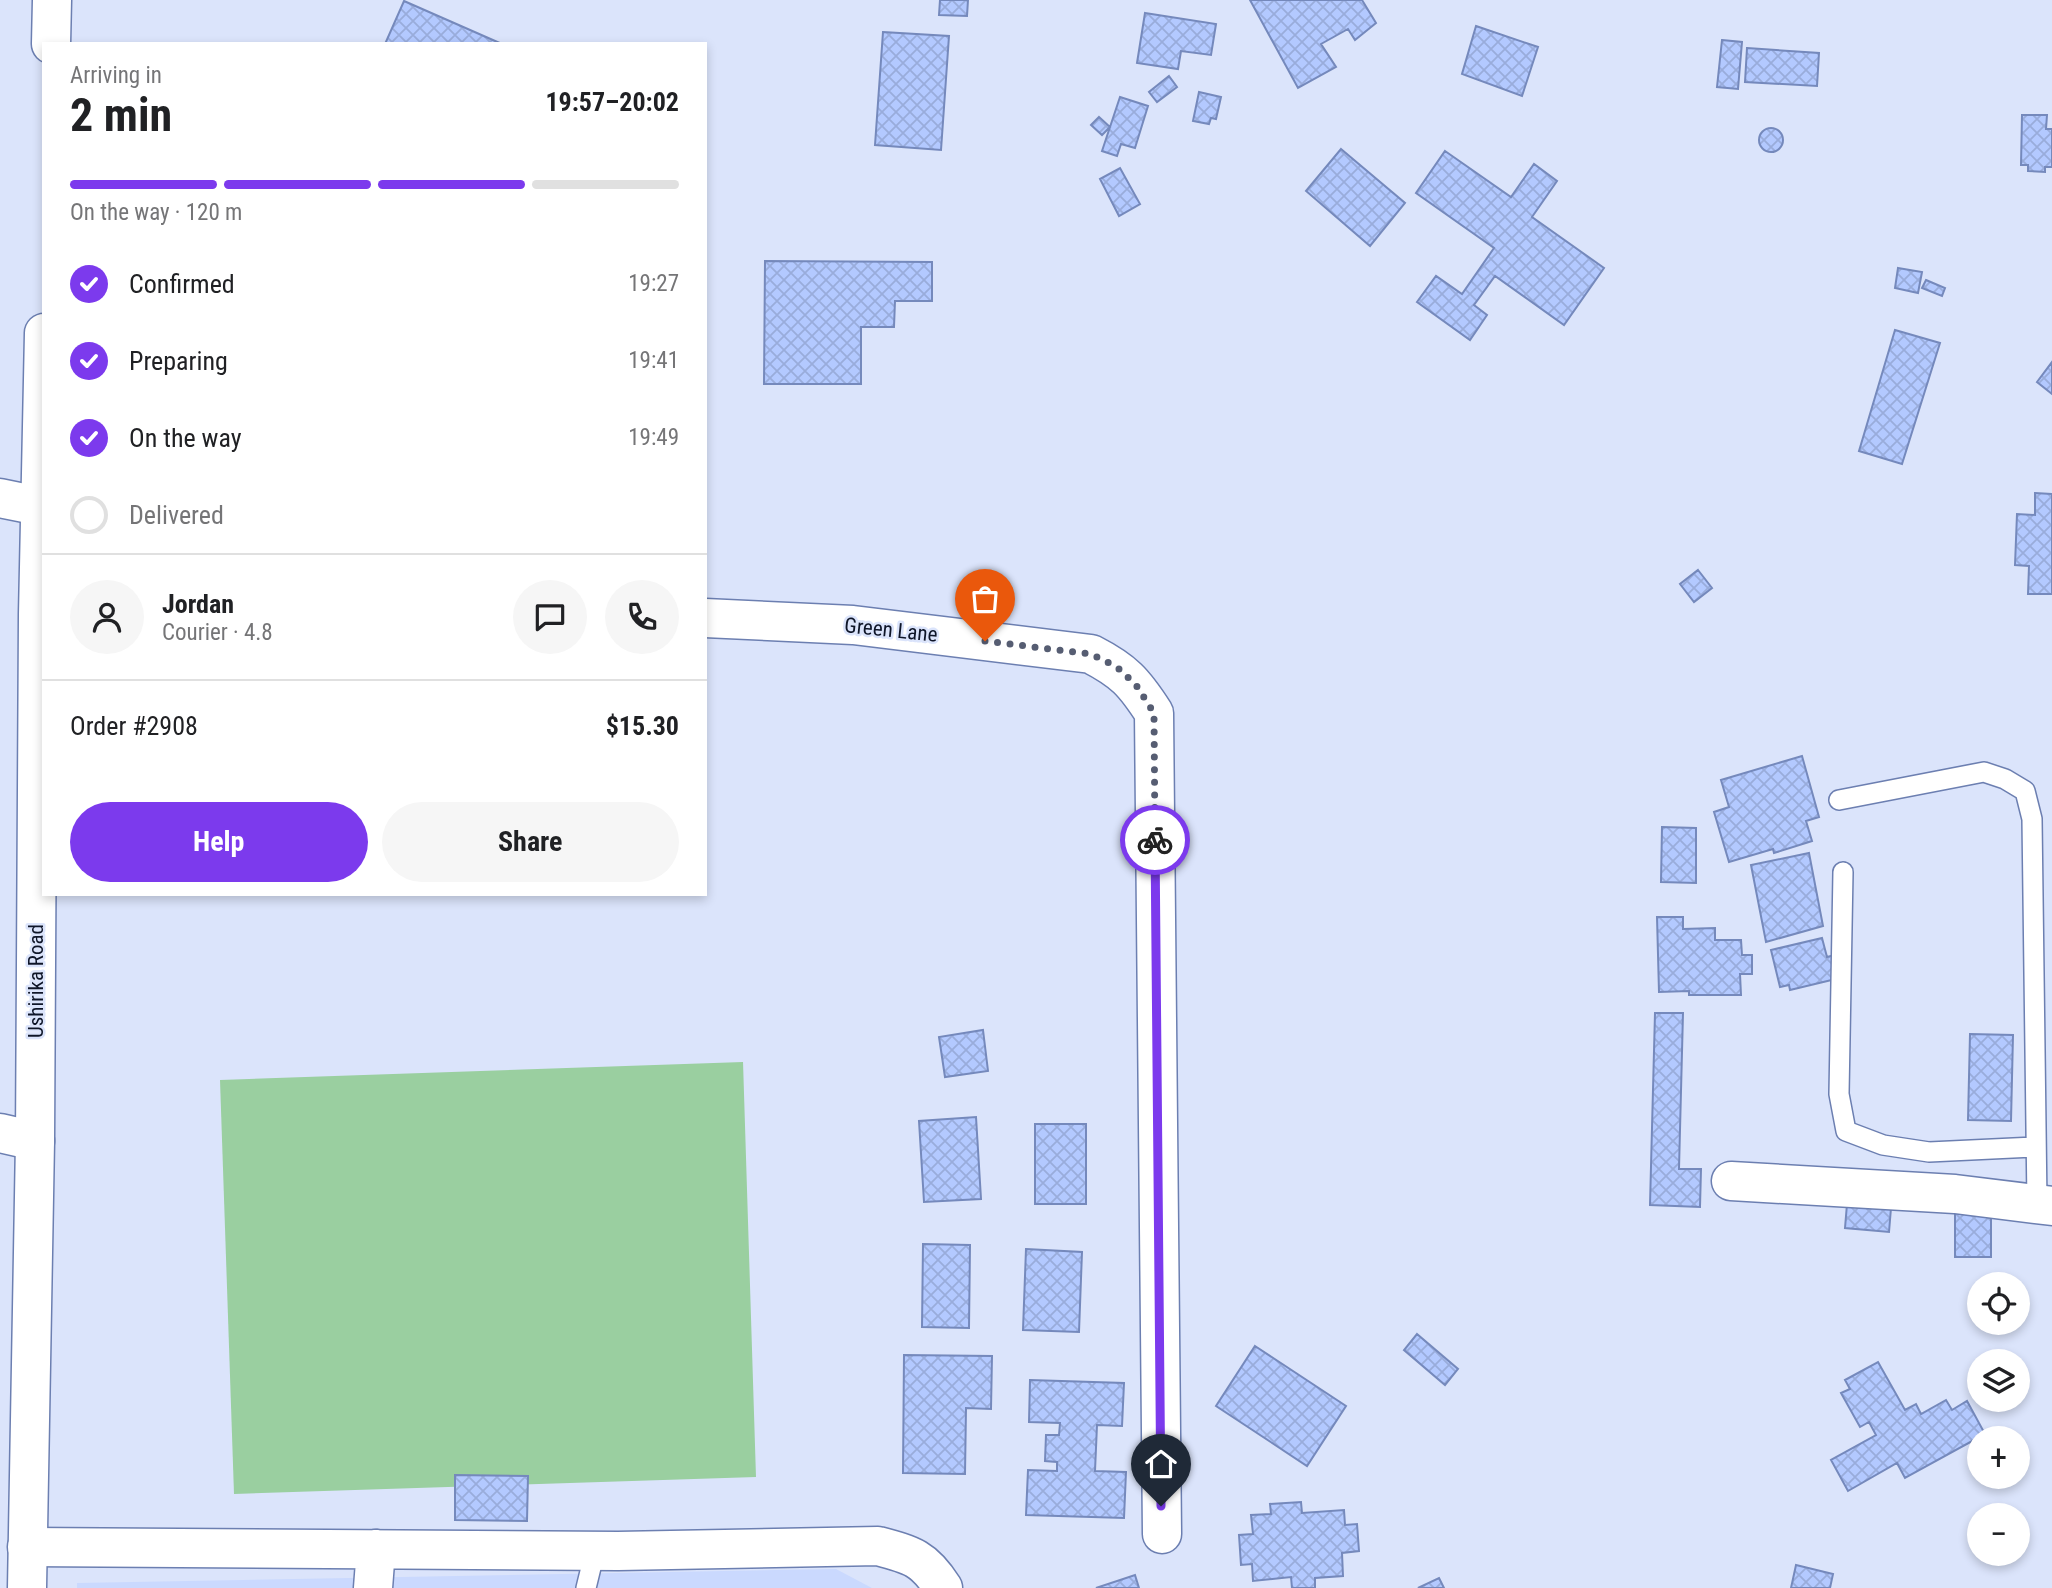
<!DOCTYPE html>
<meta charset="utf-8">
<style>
body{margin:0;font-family:"Roboto Condensed",sans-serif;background:#f6f6f6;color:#202124;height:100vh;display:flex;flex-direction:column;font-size:26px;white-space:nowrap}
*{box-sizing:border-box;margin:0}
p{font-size:23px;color:#757577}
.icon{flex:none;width:38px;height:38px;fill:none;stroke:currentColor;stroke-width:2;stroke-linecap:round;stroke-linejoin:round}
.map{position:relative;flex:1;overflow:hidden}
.sheet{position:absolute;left:42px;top:42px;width:665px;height:854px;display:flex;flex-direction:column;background:#fff;border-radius:0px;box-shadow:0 4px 10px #0003}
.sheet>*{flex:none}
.fabs{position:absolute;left:1967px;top:1272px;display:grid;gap:14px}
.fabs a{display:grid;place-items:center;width:63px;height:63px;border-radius:50%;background:#fff;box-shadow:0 4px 10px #0003;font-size:35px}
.pin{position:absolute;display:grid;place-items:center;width:60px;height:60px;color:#fff;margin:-72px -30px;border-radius:50% 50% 50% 0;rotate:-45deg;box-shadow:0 0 7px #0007}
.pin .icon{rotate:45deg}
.courier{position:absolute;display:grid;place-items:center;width:70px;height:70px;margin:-35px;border:5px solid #7c3aed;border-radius:50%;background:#fff;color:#222;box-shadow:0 2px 9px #0007}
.summary em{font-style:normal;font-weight:700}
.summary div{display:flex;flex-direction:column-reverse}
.summary{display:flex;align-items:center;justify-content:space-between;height:119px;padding:0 28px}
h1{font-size:46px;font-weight:700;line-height:52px}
.bar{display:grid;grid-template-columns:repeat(4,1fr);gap:10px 7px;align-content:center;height:84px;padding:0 28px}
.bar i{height:9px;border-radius:5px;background:#e0e0e0}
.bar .active{background:#7c3aed}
.bar p{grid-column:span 4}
.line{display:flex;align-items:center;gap:18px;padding:0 28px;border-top:2px solid #e0e0e0}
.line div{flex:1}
.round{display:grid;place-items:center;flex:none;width:74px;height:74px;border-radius:37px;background:#f6f6f6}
ol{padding:0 28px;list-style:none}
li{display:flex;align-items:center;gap:21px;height:77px}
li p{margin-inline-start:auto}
li .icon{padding:7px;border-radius:50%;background:#7c3aed;color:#fff;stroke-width:4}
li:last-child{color:#757577}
li i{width:38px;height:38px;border:4px solid #e0e0e0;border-radius:50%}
.action{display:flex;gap:14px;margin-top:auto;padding:14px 28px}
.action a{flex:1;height:80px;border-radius:42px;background:#7c3aed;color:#fff;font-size:28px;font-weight:700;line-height:80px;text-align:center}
.action a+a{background:#f6f6f6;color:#202124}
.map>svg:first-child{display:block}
</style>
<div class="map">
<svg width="2052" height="1588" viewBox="0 0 2052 1588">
<defs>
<pattern id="building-cross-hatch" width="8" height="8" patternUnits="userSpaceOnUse" patternTransform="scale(1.75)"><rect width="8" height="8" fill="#b3c9ff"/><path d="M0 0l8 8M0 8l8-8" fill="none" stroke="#99acdb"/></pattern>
</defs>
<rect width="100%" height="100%" fill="#dbe4fb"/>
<path fill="#cad9fe" d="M 836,1569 L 872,1588 L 77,1588 L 77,1583 Z"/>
<path fill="#9acfa0" d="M 743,1062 L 756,1477 L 234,1494 L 220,1080 Z"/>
<path fill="url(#building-cross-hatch)" stroke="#7589bc" stroke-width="2" d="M 940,0 L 968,0 L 967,16 L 939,15 Z
M 1250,0 L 1362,0 L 1376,23 L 1355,40 L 1348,29 L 1321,44 L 1336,67 L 1298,88 Z
M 404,1 L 502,44 L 385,44 Z
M 1145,13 L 1216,24 L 1211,55 L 1181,51 L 1178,69 L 1137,63 Z
M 1476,26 L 1538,47 L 1522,96 L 1462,74 Z
M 883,32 L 949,36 L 941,150 L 875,145 Z
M 1722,40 L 1742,42 L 1738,89 L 1717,87 Z
M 1747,48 L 1819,53 L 1817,86 L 1745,82 Z
M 1169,76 L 1177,87 L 1157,102 L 1149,92 Z
M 1199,92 L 1221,97 L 1216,119 L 1211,118 L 1209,124 L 1193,121 Z
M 1120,97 L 1148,106 L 1135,148 L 1121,144 L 1117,156 L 1102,151 Z
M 2022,115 L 2047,115 L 2046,129 L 2052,129 L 2052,167 L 2045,167 L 2045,172 L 2028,171 L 2028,165 L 2021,165 Z
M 1099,117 L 1110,127 L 1102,135 L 1091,125 Z
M1759 140a12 12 0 1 1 24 0a12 12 0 1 1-24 0Z
M 1341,149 L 1405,203 L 1370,246 L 1306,191 Z
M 1445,151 L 1511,197 L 1534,164 L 1557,181 L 1532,217 L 1604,268 L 1564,325 L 1495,276 L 1474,305 L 1487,315 L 1470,340 L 1417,302 L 1436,276 L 1462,294 L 1494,248 L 1416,193 Z
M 1120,168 L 1140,204 L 1119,216 L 1100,179 Z
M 765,261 L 932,262 L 932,301 L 895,301 L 894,327 L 861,327 L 861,384 L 764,384 Z
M 1898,268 L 1922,272 L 1918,293 L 1895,288 Z
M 1926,280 L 1945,288 L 1942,296 L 1922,288 Z
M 1895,330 L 1940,343 L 1902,464 L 1859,451 Z
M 2052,362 L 2052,394 L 2037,382 Z
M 2035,493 L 2052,494 L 2052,594 L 2028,594 L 2029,566 L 2015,565 L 2017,514 L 2035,515 Z
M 1698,570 L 1712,588 L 1694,602 L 1680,584 Z
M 1802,756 L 1819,817 L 1806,821 L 1812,841 L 1774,853 L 1773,849 L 1729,862 L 1714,812 L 1729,807 L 1721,780 Z
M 1662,827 L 1696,828 L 1696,883 L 1661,882 Z
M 1809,853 L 1823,926 L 1766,942 L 1751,865 Z
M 1657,917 L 1683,917 L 1683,929 L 1715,928 L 1715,940 L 1741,940 L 1742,955 L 1752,955 L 1752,974 L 1740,974 L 1741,995 L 1689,995 L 1689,991 L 1659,992 Z
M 1822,938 L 1827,957 L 1835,955 L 1840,978 L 1790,990 L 1789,985 L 1780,987 L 1771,950 Z
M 1655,1013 L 1683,1013 L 1679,1169 L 1701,1169 L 1700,1207 L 1650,1205 Z
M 983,1030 L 988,1071 L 945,1077 L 939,1037 Z
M 1970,1034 L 2013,1035 L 2011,1121 L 1968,1120 Z
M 976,1117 L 981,1199 L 924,1202 L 919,1121 Z
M 1035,1124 L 1086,1124 L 1086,1204 L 1035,1204 Z
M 1848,1192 L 1892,1196 L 1889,1232 L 1845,1228 Z
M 1991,1207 L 1991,1257 L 1955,1257 L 1955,1208 Z
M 923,1244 L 970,1245 L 969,1328 L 922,1327 Z
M 1026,1249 L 1082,1252 L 1079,1332 L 1023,1330 Z
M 1417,1334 L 1458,1369 L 1445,1385 L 1404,1350 Z
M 1255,1346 L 1346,1406 L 1307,1466 L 1216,1406 Z
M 904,1355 L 992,1356 L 991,1409 L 966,1408 L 965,1474 L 903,1473 Z
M 1878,1362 L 1905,1410 L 1916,1404 L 1921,1414 L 1946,1400 L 1952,1410 L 1967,1401 L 1985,1434 L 1905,1478 L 1897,1463 L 1848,1491 L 1831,1460 L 1876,1435 L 1869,1422 L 1860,1427 L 1841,1393 L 1850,1389 L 1845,1380 Z
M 1030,1380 L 1124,1383 L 1122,1426 L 1097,1425 L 1095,1471 L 1126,1472 L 1124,1518 L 1026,1515 L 1028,1470 L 1057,1471 L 1057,1462 L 1045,1461 L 1046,1435 L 1059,1435 L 1060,1423 L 1029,1422 Z
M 455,1475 L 528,1476 L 527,1521 L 455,1520 Z
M 1301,1502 L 1302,1513 L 1344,1510 L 1345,1525 L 1357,1524 L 1359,1551 L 1342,1553 L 1343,1576 L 1315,1578 L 1315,1588 L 1292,1588 L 1291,1577 L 1253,1581 L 1252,1564 L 1241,1565 L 1239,1535 L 1253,1534 L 1251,1515 L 1271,1514 L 1270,1504 Z
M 1796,1565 L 1833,1574 L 1830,1588 L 1791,1588 Z
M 1135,1575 L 1139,1588 L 1096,1588 Z
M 1439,1578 L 1444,1588 L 1418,1588 Z"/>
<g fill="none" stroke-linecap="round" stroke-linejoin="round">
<g stroke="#6c7fb1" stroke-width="22">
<path id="lane" d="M 1839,800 L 1984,772 L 2005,779 L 2025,791 L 2032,819 L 2037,1204
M 1843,872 L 1839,1094 L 1846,1131 L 1883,1145 L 1929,1152 L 2036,1147
M 586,1588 L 595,1551"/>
</g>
<g stroke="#6c7fb1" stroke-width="41">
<path id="street" d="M 0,498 L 39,506
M 705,618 L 853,625 L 1091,654 C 1124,671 1134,682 1154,713 L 1162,1534
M 0,1133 L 35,1141
M 1731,1181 L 1955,1194 L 2052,1206
M 27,1547 L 618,1551 L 878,1546 C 912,1555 924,1558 943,1588
M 373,1588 L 376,1549"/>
</g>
<g stroke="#6c7fb1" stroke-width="41">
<path id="secondary" d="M 51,44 L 52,0
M 27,1588 L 35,1141 L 38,614 L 44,333"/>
</g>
<use href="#lane" stroke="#fff" stroke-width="19"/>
<use href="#street" stroke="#fff" stroke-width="38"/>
<use href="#secondary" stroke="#fff" stroke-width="38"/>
</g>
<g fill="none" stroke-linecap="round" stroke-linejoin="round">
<path stroke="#565d72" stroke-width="7" stroke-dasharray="0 12.6" d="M 985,641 L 1091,654 L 1117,667 L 1136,685 L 1154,713 L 1155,840"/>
<path stroke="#7c3aed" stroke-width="9" d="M 1155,840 L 1161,1506"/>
</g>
<g text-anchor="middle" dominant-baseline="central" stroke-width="5" stroke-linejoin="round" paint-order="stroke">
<g font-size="21" fill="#0e1528" stroke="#dbe4fb">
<text transform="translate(891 630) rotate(6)">Green Lane</text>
<text transform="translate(36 981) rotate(-90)">Ushirika Road</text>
</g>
</g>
</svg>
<div class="fabs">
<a><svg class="icon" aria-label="locate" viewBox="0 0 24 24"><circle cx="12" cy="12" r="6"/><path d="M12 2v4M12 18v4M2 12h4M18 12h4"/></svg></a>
<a><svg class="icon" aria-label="layers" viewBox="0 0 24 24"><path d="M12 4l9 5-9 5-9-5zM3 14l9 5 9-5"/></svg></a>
<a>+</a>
<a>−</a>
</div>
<div class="pin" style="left:985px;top:641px;background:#ea580c"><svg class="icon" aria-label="bag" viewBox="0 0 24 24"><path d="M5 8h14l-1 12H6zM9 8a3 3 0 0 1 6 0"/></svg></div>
<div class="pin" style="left:1161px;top:1506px;background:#1f2937"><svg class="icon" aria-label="home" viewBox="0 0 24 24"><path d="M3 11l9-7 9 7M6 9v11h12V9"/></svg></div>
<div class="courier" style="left:1155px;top:840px"><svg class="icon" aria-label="bike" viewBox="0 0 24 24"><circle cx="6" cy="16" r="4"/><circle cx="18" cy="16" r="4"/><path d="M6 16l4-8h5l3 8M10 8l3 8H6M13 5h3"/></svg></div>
<section class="sheet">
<div class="summary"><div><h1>2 min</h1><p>Arriving in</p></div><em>19:57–20:02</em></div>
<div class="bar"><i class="active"></i><i class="active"></i><i class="active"></i><i></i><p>On the way · 120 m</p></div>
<ol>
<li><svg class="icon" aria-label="check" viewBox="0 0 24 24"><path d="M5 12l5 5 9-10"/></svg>Confirmed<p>19:27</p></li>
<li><svg class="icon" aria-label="check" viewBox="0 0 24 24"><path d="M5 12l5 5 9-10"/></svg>Preparing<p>19:41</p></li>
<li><svg class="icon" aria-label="check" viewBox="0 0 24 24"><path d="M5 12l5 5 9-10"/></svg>On the way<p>19:49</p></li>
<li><i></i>Delivered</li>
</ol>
<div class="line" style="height:126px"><a class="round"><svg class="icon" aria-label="person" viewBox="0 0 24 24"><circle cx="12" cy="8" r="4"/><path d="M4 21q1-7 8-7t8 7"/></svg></a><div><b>Jordan</b><p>Courier · 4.8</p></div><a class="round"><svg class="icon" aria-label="chat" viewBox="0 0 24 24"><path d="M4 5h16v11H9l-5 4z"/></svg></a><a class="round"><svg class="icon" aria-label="phone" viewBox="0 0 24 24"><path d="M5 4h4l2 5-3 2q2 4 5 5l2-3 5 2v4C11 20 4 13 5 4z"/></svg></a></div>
<div class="line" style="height:91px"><div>Order #2908</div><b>$15.30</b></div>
<div class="action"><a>Help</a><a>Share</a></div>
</section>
</div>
